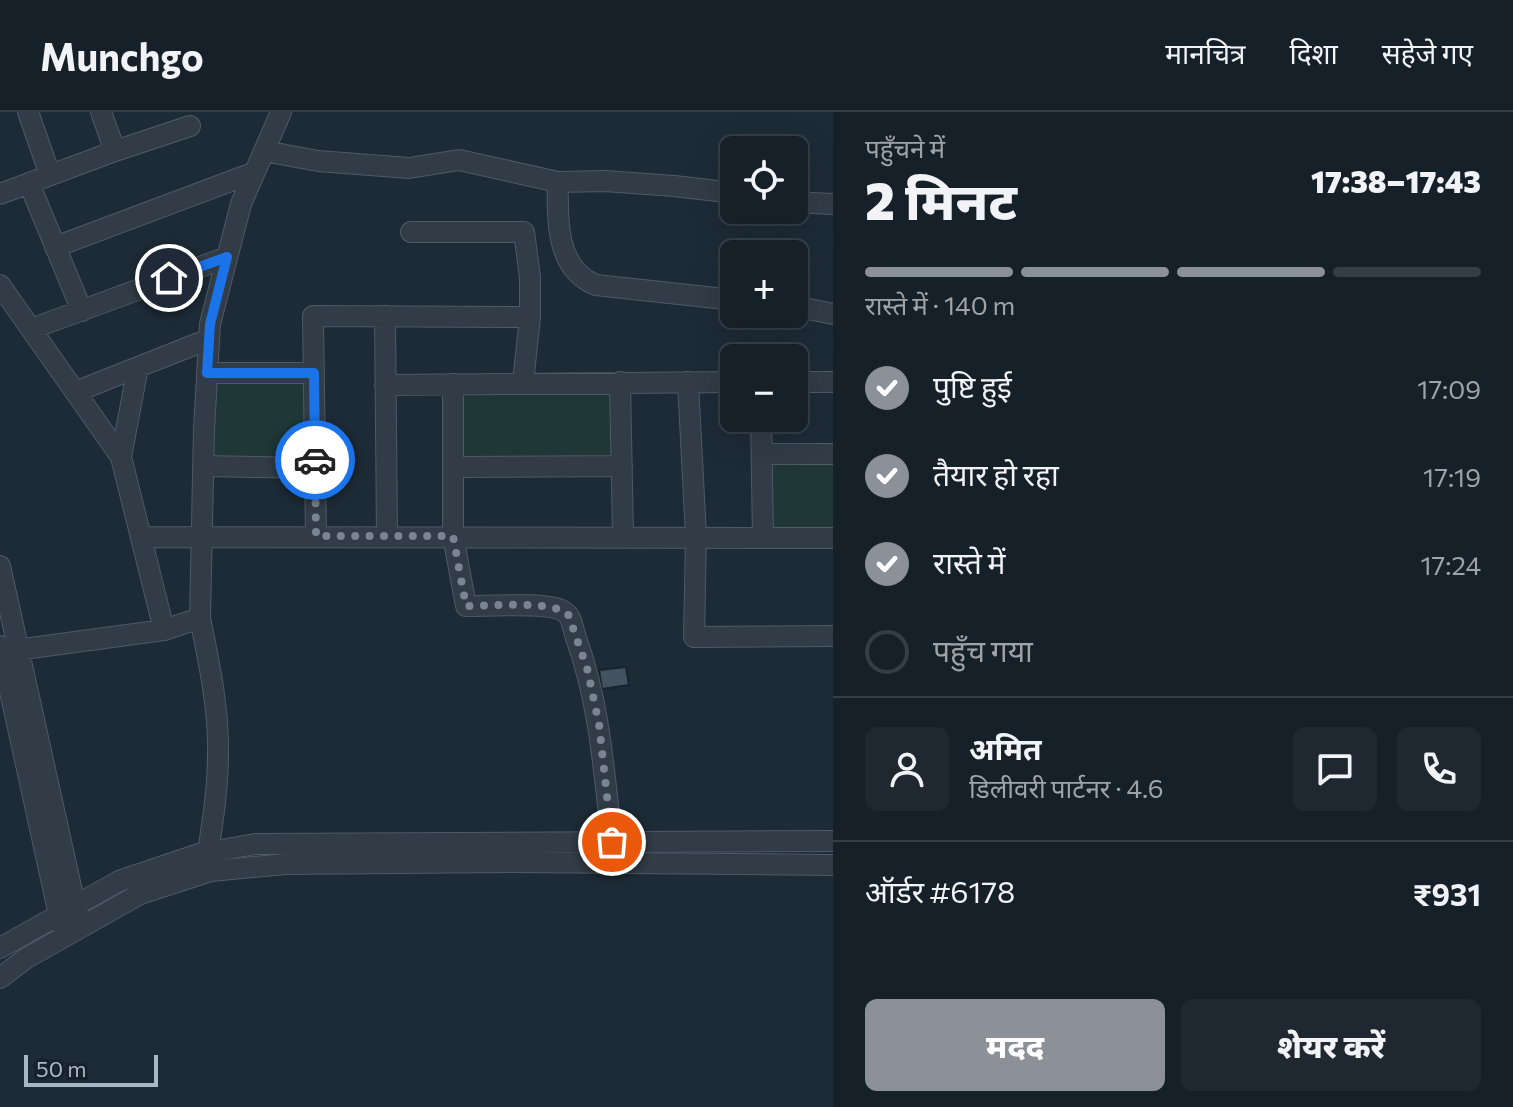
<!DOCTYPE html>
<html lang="hi">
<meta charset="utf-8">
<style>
body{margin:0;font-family:Commissioner,"Noto Sans Devanagari",sans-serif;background:#1f2830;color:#f1f3f6;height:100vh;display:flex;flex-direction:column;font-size:30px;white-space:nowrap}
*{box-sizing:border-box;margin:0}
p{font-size:26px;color:#9ea3a8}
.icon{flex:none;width:44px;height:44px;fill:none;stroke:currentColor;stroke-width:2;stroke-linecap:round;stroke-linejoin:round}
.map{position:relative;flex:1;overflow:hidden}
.details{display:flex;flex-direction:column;background:#162028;width:680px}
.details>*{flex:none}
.buttons{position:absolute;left:720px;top:24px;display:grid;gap:16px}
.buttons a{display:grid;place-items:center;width:88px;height:88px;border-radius:12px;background:#162028;box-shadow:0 8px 32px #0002,0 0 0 2px #353e45;font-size:40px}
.scale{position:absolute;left:24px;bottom:20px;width:134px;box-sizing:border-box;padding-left:8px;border:4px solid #aab7c4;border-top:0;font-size:22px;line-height:28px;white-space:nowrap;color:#aab7c4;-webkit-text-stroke:6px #17212b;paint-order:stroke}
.pin{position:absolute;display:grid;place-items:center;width:68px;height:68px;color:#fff;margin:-34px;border:4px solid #fff;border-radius:50%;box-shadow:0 2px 8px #0007}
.courier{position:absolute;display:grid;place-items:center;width:80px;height:80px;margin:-40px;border:6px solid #1a73e8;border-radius:50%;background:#fff;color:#222;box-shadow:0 2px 10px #0007}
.headline em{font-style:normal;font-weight:800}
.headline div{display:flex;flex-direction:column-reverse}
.headline{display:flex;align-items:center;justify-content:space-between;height:136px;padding:0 32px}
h1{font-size:52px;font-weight:800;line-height:60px}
.bar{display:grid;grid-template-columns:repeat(4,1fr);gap:12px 8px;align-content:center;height:96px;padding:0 32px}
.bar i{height:10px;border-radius:6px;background:#353e45}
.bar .on{background:#8c9099}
.bar p{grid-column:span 4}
.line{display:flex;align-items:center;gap:20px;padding:0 32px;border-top:2px solid #353e45}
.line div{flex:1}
.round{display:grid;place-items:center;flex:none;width:84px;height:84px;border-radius:12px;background:#1f2830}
ol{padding:0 32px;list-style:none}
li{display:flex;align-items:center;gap:24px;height:88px}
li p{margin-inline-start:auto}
li .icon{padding:8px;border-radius:50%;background:#8c9099;color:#fff;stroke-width:4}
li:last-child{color:#9ea3a8}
li i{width:44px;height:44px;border:4px solid #353e45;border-radius:50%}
.cta{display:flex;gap:16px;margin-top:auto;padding:16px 32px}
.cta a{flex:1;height:92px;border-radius:12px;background:#8c9099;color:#fff;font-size:32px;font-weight:800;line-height:92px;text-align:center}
.cta a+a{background:#1f2830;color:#f1f3f6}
header{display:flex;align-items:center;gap:48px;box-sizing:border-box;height:112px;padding:0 40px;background:#162028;border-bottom:2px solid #353e45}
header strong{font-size:38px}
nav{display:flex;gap:44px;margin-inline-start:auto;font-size:28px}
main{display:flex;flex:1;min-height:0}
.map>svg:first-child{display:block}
</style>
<header>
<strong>Munchgo</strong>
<nav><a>मानचित्र</a><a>दिशा</a><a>सहेजे गए</a></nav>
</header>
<main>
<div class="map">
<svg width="833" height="995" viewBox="0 0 833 995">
<rect width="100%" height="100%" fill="#1d2b36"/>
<path fill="#1f3737" d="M 214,270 L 307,271 L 306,347 L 213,345 Z
M 612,279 L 613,346 L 464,347 L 463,281 Z
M 768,350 L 833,350 L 833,420 L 768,420 Z"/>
<path fill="#435260" stroke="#19232d" stroke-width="2" d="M 626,555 L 629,573 L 602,577 L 599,558 Z"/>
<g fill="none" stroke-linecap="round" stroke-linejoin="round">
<g stroke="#4e5a65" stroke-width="22">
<path id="minor" d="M 28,0 L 50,63
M 101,0 L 115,39
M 264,39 L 318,49 L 409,56 L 459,48 L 558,70 L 605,69 L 674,74 L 734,81
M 558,70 C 557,108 556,157 596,173 L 734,188
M 29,71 L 82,199
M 0,82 L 115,39 L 190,14
M 794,90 L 833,92
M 411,120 L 524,120 L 530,165 L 530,205 L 523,271
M 55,135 L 255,60
M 0,173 L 121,345 L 164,518
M 794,194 L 833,202
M 385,204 L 387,424
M 31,217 L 227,145
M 207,261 L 314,261
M 620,270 L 623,424
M 688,270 L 696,424 L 694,525 L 833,524
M 794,270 L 833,270
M 453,272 L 453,424 L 466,494 C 486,494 549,490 563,499 C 572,503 573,517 576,526 C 600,592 604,661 612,730
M 385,273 L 734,270
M 75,280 L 209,227
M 761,306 L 763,425
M 762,342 L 833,342
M 121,345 L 138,255
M 203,354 L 315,356
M 453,355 L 622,354
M 316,424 L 313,204 L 530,205
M 141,425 L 833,426
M 0,454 L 75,793 L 80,805
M 200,506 C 209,550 219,597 218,642 C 218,675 213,708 208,740
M 0,534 L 61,812
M 1,540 L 164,518 L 200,506 L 204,317 L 210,212 L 241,92 L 281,0
M 0,836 L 119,769 L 199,742 L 255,732 L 833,729
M 0,866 L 25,847 L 140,782 L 211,759 L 286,752 L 515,750 L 833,753"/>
</g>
<use href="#minor" stroke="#313c47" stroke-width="20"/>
</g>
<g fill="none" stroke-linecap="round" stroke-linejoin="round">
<path stroke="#798692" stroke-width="8" stroke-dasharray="0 14.4" d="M 315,348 L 316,424 L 453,424 L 466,494 C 491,494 550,488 568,502 L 587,556 L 599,612 L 612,730"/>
<path stroke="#1a73e8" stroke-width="10" d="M 169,166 L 227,145 L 210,212 L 207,261 L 314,261 L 315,348"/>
</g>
</svg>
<div class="buttons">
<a><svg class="icon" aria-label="locate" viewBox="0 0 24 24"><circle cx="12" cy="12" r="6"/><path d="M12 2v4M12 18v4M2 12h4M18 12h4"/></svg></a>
<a>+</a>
<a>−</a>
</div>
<div class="scale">50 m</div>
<div class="pin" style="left:612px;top:730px;background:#ea580c"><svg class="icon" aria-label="bag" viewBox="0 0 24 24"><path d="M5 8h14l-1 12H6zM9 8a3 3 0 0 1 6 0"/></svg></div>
<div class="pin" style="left:169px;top:166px;background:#1f2937"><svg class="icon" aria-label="home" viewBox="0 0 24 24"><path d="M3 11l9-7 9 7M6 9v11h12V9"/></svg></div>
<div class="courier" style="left:315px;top:348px"><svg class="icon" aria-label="car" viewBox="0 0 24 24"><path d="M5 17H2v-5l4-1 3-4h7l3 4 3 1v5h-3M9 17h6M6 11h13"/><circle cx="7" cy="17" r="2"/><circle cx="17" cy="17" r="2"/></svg></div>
</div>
<section class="details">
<div class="headline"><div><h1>2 मिनट</h1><p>पहुँचने में</p></div><em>17:38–17:43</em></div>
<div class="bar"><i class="on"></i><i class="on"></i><i class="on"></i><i></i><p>रास्ते में · 140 m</p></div>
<ol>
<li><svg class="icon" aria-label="check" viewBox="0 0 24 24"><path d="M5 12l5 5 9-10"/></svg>पुष्टि हुई<p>17:09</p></li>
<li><svg class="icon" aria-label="check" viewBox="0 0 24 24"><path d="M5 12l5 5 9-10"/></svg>तैयार हो रहा<p>17:19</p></li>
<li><svg class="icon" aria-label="check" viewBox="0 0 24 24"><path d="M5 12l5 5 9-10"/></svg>रास्ते में<p>17:24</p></li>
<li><i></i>पहुँच गया</li>
</ol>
<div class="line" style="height:144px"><a class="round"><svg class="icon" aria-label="person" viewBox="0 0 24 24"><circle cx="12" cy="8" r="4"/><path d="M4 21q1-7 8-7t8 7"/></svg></a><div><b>अमित</b><p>डिलीवरी पार्टनर · 4.6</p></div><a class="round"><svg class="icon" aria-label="chat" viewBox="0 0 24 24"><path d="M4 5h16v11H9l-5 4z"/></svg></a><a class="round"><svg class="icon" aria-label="phone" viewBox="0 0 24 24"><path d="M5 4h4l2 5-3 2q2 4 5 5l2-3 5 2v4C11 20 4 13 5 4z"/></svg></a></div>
<div class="line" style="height:104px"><div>ऑर्डर #6178</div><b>₹931</b></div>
<div class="cta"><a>मदद</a><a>शेयर करें</a></div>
</section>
</main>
